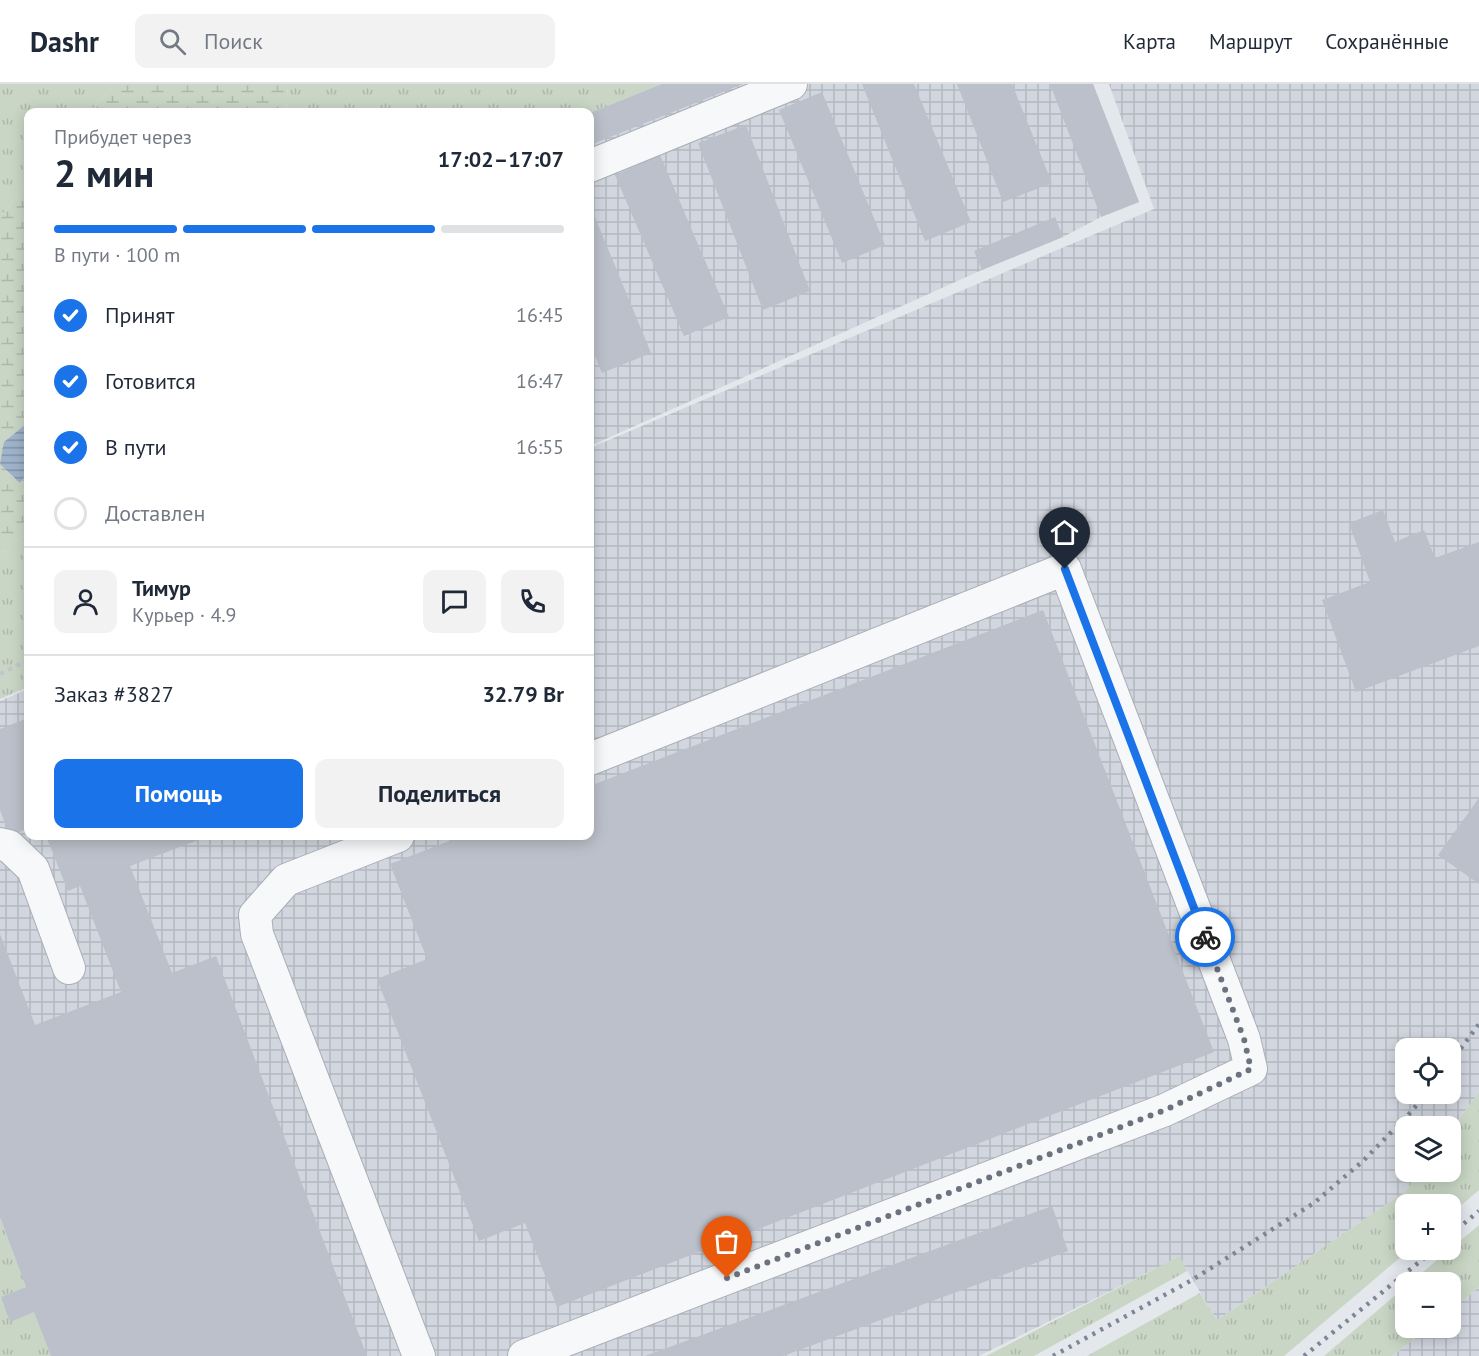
<!DOCTYPE html>
<html lang="ru">
<meta charset="utf-8">
<style>
body{margin:0;font-family:"PT Sans",sans-serif;background:#f2f2f3;color:#1f2937;height:100vh;display:flex;flex-direction:column;font-size:22px;white-space:nowrap}
*{box-sizing:border-box;margin:0}
p{font-size:20px;color:#747a83}
.icon{flex:none;width:33px;height:33px;fill:none;stroke:currentColor;stroke-width:2;stroke-linecap:round;stroke-linejoin:round}
.map{position:relative;flex:1;overflow:hidden}
.panel{position:absolute;left:24px;top:24px;width:570px;height:732px;display:flex;flex-direction:column;background:#fff;border-radius:12px;box-shadow:0 3px 15px #0003}
.panel>*{flex:none}
.fabs{position:absolute;left:1395px;top:954px;display:grid;gap:12px}
.fabs a{display:grid;place-items:center;width:66px;height:66px;border-radius:12px;background:#fff;box-shadow:0 3px 15px #0003;font-size:30px}
.pin{position:absolute;display:grid;place-items:center;width:51px;height:51px;color:#fff;margin:-62px -26px;border-radius:50% 50% 50% 0;rotate:-45deg;box-shadow:0 0 6px #0007}
.pin .icon{rotate:45deg}
.courier{position:absolute;display:grid;place-items:center;width:60px;height:60px;margin:-30px;border:4px solid #1a73e8;border-radius:50%;background:#fff;color:#222;box-shadow:0 2px 8px #0007}
.overview em{font-style:normal;font-weight:700}
.overview div{display:flex;flex-direction:column-reverse}
.overview{display:flex;align-items:center;justify-content:space-between;height:102px;padding:0 30px}
h1{font-size:39px;font-weight:700;line-height:45px}
.bar{display:grid;grid-template-columns:repeat(4,1fr);gap:9px 6px;align-content:center;height:72px;padding:0 30px}
.bar i{height:8px;border-radius:4px;background:#e0e1e3}
.bar .current{background:#1a73e8}
.bar p{grid-column:span 4}
.line{display:flex;align-items:center;gap:15px;padding:0 30px;border-top:2px solid #e0e1e3}
.line div{flex:1}
.round{display:grid;place-items:center;flex:none;width:63px;height:63px;border-radius:12px;background:#f2f2f3}
ol{padding:0 30px;list-style:none}
li{display:flex;align-items:center;gap:18px;height:66px}
li p{margin-inline-start:auto}
li .icon{padding:6px;border-radius:50%;background:#1a73e8;color:#fff;stroke-width:4}
li:last-child{color:#747a83}
li i{width:33px;height:33px;border:3px solid #e0e1e3;border-radius:50%}
.action{display:flex;gap:12px;margin-top:auto;padding:12px 30px}
.action a{flex:1;height:69px;border-radius:12px;background:#1a73e8;color:#fff;font-size:24px;font-weight:700;line-height:69px;text-align:center}
.action a+a{background:#f2f2f3;color:#1f2937}
header{display:flex;align-items:center;gap:36px;box-sizing:border-box;height:84px;padding:0 30px;background:#fff;border-bottom:2px solid #e0e1e3}
header strong{font-size:28px}
nav{display:flex;gap:33px;margin-inline-start:auto;font-size:21px}
.search{width:420px;height:54px;background:#f2f2f3;display:flex;align-items:center;gap:15px;box-sizing:border-box;padding:0 21px;border-radius:12px;color:#747a83;font-size:22px}
.map>svg:first-child{display:block}
</style>
<header>
<strong>Dashr</strong>
<div class="search"><svg class="icon" aria-label="search" viewBox="0 0 24 24"><circle cx="10" cy="10" r="6"/><path d="M15 15l6 6"/></svg>Поиск</div>
<nav><a>Карта</a><a>Маршрут</a><a>Сохранённые</a></nav>
</header>
<div class="map">
<svg width="1479" height="1272" viewBox="0 0 1479 1272">
<defs>
<pattern id="industrial-grid" width="8" height="8" patternUnits="userSpaceOnUse" patternTransform="scale(1.5)"><rect width="8" height="8" fill="#d2d6de"/><path d="M0 4h8M4 0v8" fill="none" stroke="#b4b8c0"/></pattern>
<pattern id="grass-tufts" width="24" height="20" patternUnits="userSpaceOnUse" patternTransform="scale(1.5)"><rect width="24" height="20" fill="#c9d6c5"/><path d="M3 7l-1-3M5 7V3M7 7l1-3M15 17l-1-3M17 17v-4M19 17l1-3" fill="none" stroke="#adb8ab"/></pattern>
<pattern id="wetland-marsh" width="20" height="14" patternUnits="userSpaceOnUse" patternTransform="scale(1.5)"><rect width="20" height="14" fill="#c9d6c5"/><path d="M1 5h8M5 5V1M11 12h8M15 12V8" fill="none" stroke="#adb8ab"/></pattern>
<pattern id="water-rules" width="6" height="5" patternUnits="userSpaceOnUse" patternTransform="scale(1.5)"><rect width="6" height="5" fill="#9fb4cc"/><path d="M0 2.5h6" fill="none" stroke="#8293a7"/></pattern>
</defs>
<rect width="100%" height="100%" fill="#e4e7ec"/>
<path fill="url(#industrial-grid)" fill-rule="evenodd" d="M 662,0 L 1093,0 L 1139,118 L 1101,133 L 1063,153 L 982,186 L 590,362 L 590,29 Z
M 1109,0 L 1479,0 L 1479,1008 L 1451,1046 L 1450,1042 L 1406,1042 L 1406,1088 L 1420,1088 L 1406,1107 L 1217,1236 L 1179,1173 L 979,1272 L 51,1272 L 34,1229 L 10,1238 L 1,1213 L 26,1203 L 0,1133 L 0,617 L 28,605 L 28,752 L 590,752 L 590,364 L 1154,125 ZM 1406,964 L 1450,964 L 1450,1010 L 1406,1010 Z
M 1479,1203 L 1479,1272 L 1392,1272 L 1428,1244 L 1450,1244 L 1451,1226 Z"/>
<path fill="url(#grass-tufts)" d="M 0,0 L 114,0 L 90,28 L 28,28 L 28,100 L 0,133 Z
M 288,0 L 662,0 L 590,29 L 286,28 Z
M 28,447 L 28,603 L 0,615 L 0,470 Z
M 1479,1008 L 1479,1106 L 1451,1130 L 1450,1120 L 1406,1120 L 1406,1166 L 1409,1166 L 1284,1272 L 1087,1272 L 1200,1209 L 1217,1236 L 1406,1107 L 1420,1088 L 1450,1088 L 1451,1046 Z
M 0,1133 L 26,1203 L 1,1213 L 10,1237 L 34,1228 L 51,1272 L 0,1272 Z
M 1479,1141 L 1479,1203 L 1451,1226 L 1450,1198 L 1411,1198 Z
M 1180,1172 L 1187,1187 L 1034,1272 L 986,1272 Z
M 1405,1203 L 1406,1244 L 1428,1244 L 1392,1272 L 1324,1272 Z"/>
<path fill="url(#wetland-marsh)" d="M 114,0 L 288,0 L 286,28 L 90,28 Z
M 28,100 L 28,343 L 25,341 L 20,399 L 28,388 L 28,447 L 0,470 L 0,133 Z"/>
<path fill="url(#water-rules)" d="M 25,341 L 28,343 L 28,388 L 20,399 L 0,380 L 4,358 Z"/>
<path fill="#bbc0ca" d="M 662,0 L 743,0 L 590,61 L 590,29 Z
M 862,0 L 914,0 L 971,138 L 925,157 Z
M 957,0 L 1012,0 L 1052,99 L 1003,118 Z
M 1050,0 L 1093,0 L 1139,118 L 1101,133 Z
M 822,8 L 885,161 L 842,179 L 779,26 Z
M 746,41 L 810,207 L 763,226 L 698,59 Z
M 660,71 L 729,233 L 684,252 L 615,91 Z
M 590,121 L 651,269 L 602,289 L 590,260 Z
M 1055,133 L 1063,153 L 982,186 L 974,167 Z
M 1383,426 L 1395,458 L 1424,446 L 1435,474 L 1479,458 L 1479,562 L 1356,608 L 1322,516 L 1370,498 L 1349,439 Z
M 1043,526 L 1214,968 L 557,1223 L 525,1139 L 479,1157 L 377,895 L 427,875 L 390,780 L 462,752 L 590,752 L 590,702 Z
M 28,634 L 28,744 L 10,752 L 0,726 L 0,645 Z
M 1479,714 L 1479,800 L 1438,771 Z
M 46,752 L 209,752 L 130,782 L 172,889 L 216,872 L 367,1272 L 51,1272 L 34,1228 L 10,1238 L 1,1213 L 26,1203 L 0,1133 L 0,850 L 35,941 L 121,908 L 80,802 L 68,807 Z
M 1052,1122 L 1068,1167 L 783,1272 L 645,1272 Z"/>
<g fill="none" stroke-linecap="round" stroke-linejoin="round">
<g stroke="#a9aeb7" stroke-width="34">
<path id="minor" d="M 590,82 L 791,0
M 398,752 L 286,796 L 255,831 L 257,850 L 419,1272
M 0,760 L 9,762 L 33,785 L 69,884
M 524,1272 L 1165,1026 L 1251,985 L 1244,955 L 1065,485 L 590,675"/>
</g>
<path stroke="#c2c5cb" stroke-width="4" stroke-dasharray="4.5 4.5" stroke-linecap="butt" d="M 0,590 L 28,576"/>
<use href="#minor" stroke="#f7f8fa" stroke-width="32"/>
<path stroke="#7d8696" stroke-width="4.5" stroke-dasharray="3 6" stroke-linecap="butt" d="M 1450,979 L 1479,940
M 1450,1151 L 1479,1127
M 1053,1272 L 1192,1196 L 1314,1119 L 1363,1077 L 1410,1029 L 1426,1010
M 1304,1272 L 1434,1166"/>
</g>
<g fill="none" stroke-linecap="round" stroke-linejoin="round">
<path stroke="#6c737f" stroke-width="6" stroke-dasharray="0 10.8" d="M 727,1194 L 1165,1026 L 1251,985 L 1244,955 L 1205,853"/>
<path stroke="#1a73e8" stroke-width="8" d="M 1065,485 L 1205,853"/>
</g>
</svg>
<div class="fabs">
<a><svg class="icon" aria-label="locate" viewBox="0 0 24 24"><circle cx="12" cy="12" r="6"/><path d="M12 2v4M12 18v4M2 12h4M18 12h4"/></svg></a>
<a><svg class="icon" aria-label="layers" viewBox="0 0 24 24"><path d="M12 4l9 5-9 5-9-5zM3 14l9 5 9-5"/></svg></a>
<a>+</a>
<a>−</a>
</div>
<div class="pin" style="left:727px;top:1194px;background:#ea580c"><svg class="icon" aria-label="bag" viewBox="0 0 24 24"><path d="M5 8h14l-1 12H6zM9 8a3 3 0 0 1 6 0"/></svg></div>
<div class="pin" style="left:1065px;top:485px;background:#1f2937"><svg class="icon" aria-label="home" viewBox="0 0 24 24"><path d="M3 11l9-7 9 7M6 9v11h12V9"/></svg></div>
<div class="courier" style="left:1205px;top:853px"><svg class="icon" aria-label="bike" viewBox="0 0 24 24"><circle cx="6" cy="16" r="4"/><circle cx="18" cy="16" r="4"/><path d="M6 16l4-8h5l3 8M10 8l3 8H6M13 5h3"/></svg></div>
<section class="panel">
<div class="overview"><div><h1>2 мин</h1><p>Прибудет через</p></div><em>17:02–17:07</em></div>
<div class="bar"><i class="current"></i><i class="current"></i><i class="current"></i><i></i><p>В пути · 100 m</p></div>
<ol>
<li><svg class="icon" aria-label="check" viewBox="0 0 24 24"><path d="M5 12l5 5 9-10"/></svg>Принят<p>16:45</p></li>
<li><svg class="icon" aria-label="check" viewBox="0 0 24 24"><path d="M5 12l5 5 9-10"/></svg>Готовится<p>16:47</p></li>
<li><svg class="icon" aria-label="check" viewBox="0 0 24 24"><path d="M5 12l5 5 9-10"/></svg>В пути<p>16:55</p></li>
<li><i></i>Доставлен</li>
</ol>
<div class="line" style="height:108px"><a class="round"><svg class="icon" aria-label="person" viewBox="0 0 24 24"><circle cx="12" cy="8" r="4"/><path d="M4 21q1-7 8-7t8 7"/></svg></a><div><b>Тимур</b><p>Курьер · 4.9</p></div><a class="round"><svg class="icon" aria-label="chat" viewBox="0 0 24 24"><path d="M4 5h16v11H9l-5 4z"/></svg></a><a class="round"><svg class="icon" aria-label="phone" viewBox="0 0 24 24"><path d="M5 4h4l2 5-3 2q2 4 5 5l2-3 5 2v4C11 20 4 13 5 4z"/></svg></a></div>
<div class="line" style="height:78px"><div>Заказ #3827</div><b>32.79 Br</b></div>
<div class="action"><a>Помощь</a><a>Поделиться</a></div>
</section>
</div>
